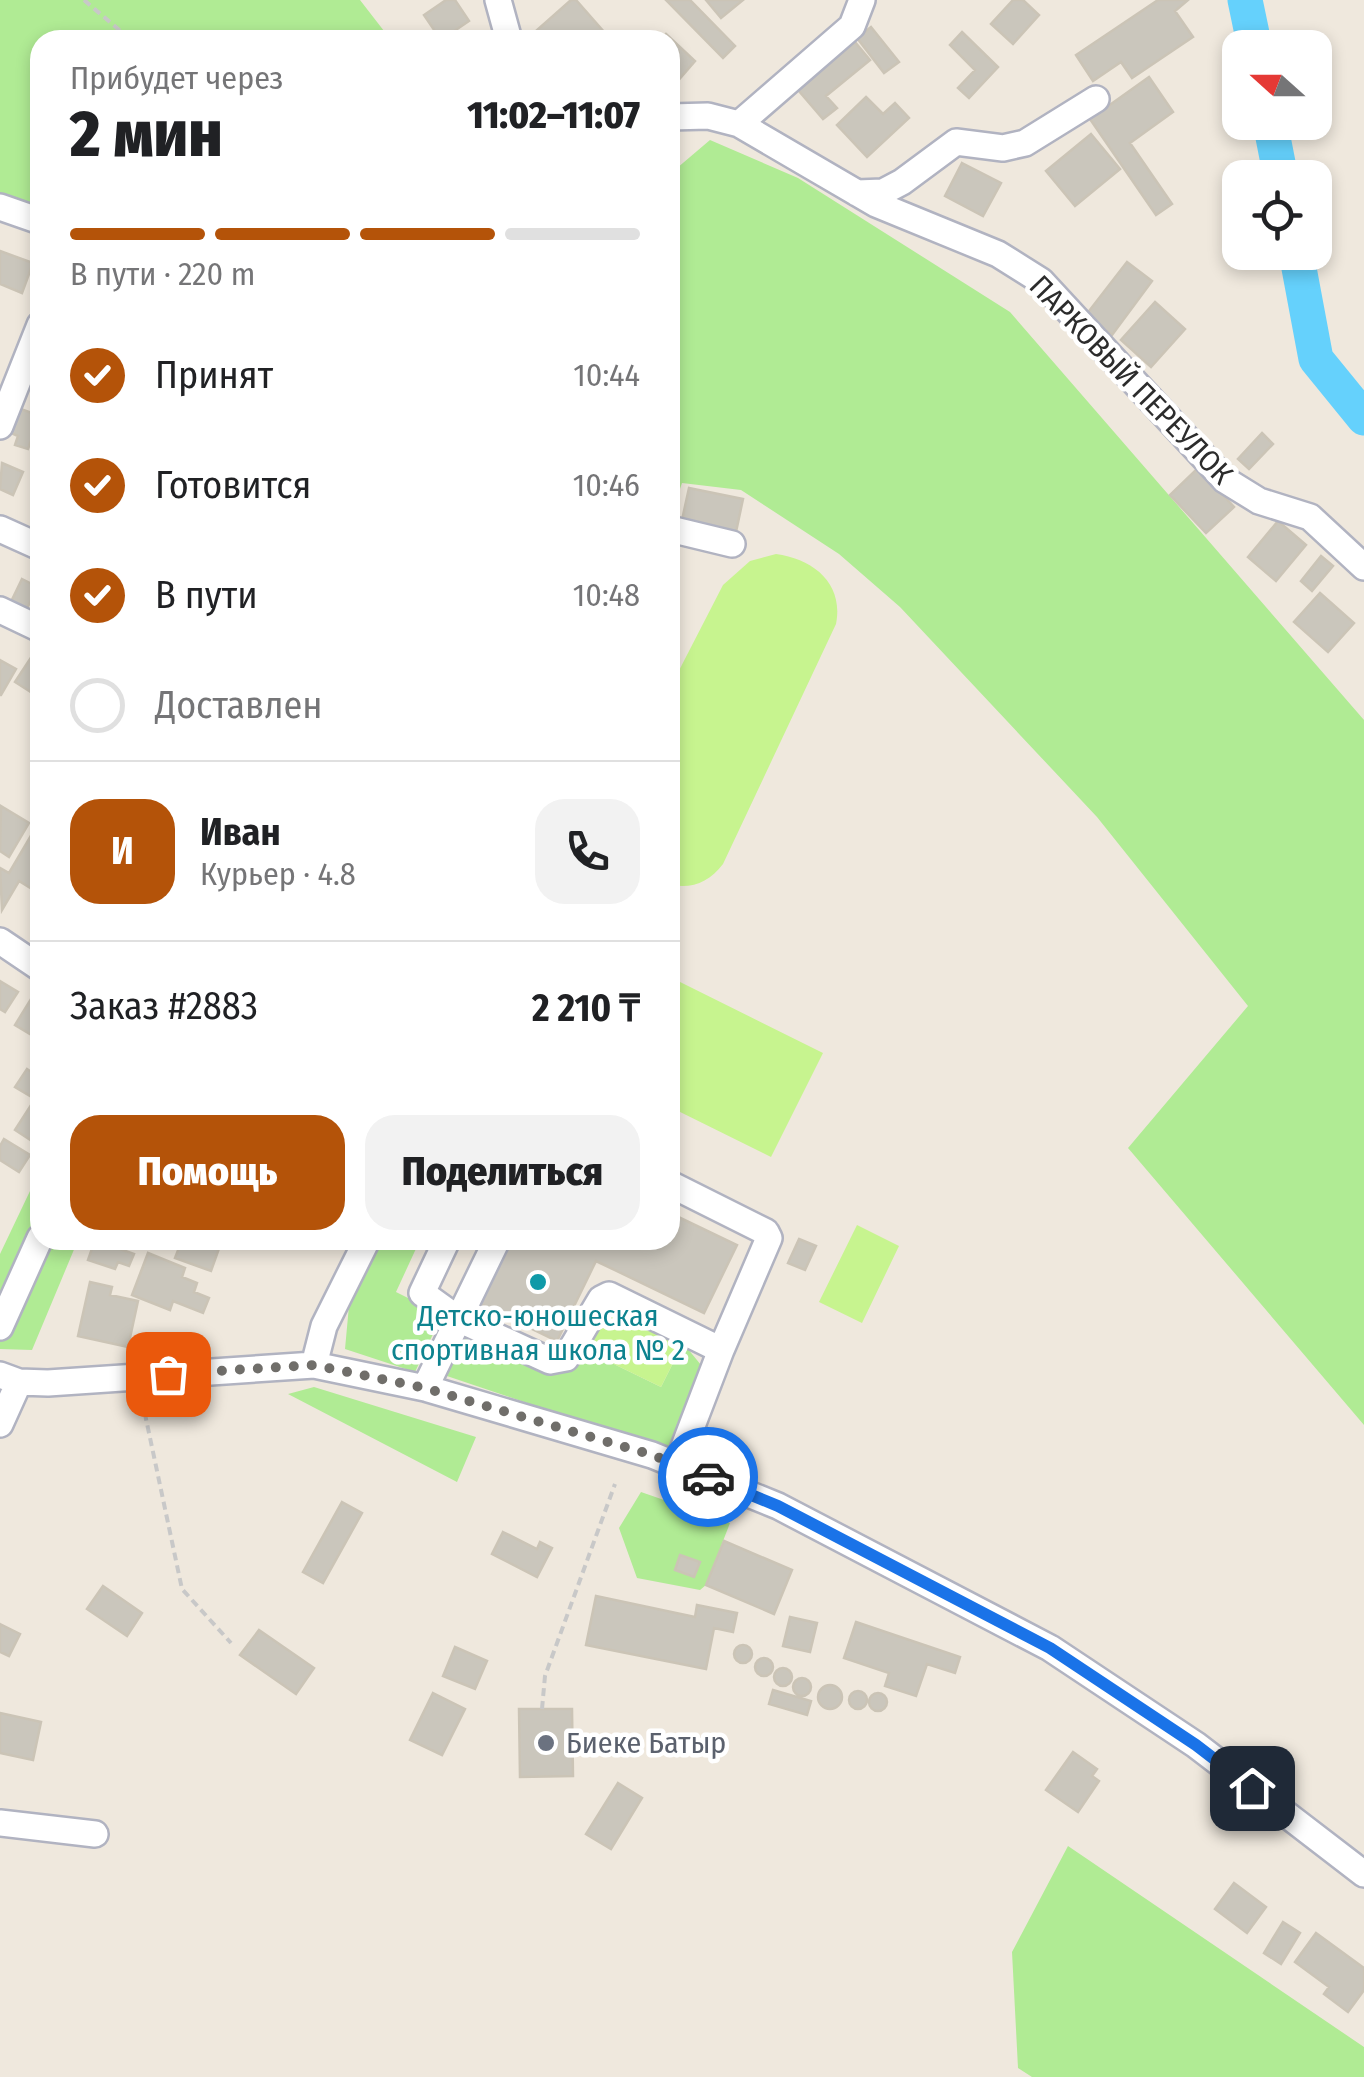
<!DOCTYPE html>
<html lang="ru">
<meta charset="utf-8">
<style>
body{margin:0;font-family:"Fira Sans Condensed",sans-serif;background:#f2f2f2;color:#202124;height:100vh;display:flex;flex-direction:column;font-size:38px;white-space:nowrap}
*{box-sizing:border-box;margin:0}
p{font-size:32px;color:#757577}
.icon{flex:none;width:55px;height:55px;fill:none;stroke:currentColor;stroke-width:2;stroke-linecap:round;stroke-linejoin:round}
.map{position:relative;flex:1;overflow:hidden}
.side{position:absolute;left:30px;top:30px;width:650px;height:1220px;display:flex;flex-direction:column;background:#fff;border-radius:30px;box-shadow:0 5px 15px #0003}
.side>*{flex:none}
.needle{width:65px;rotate:291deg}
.tools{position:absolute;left:1222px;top:30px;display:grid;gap:20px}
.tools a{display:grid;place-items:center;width:110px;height:110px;border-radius:20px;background:#fff;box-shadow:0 5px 15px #0003;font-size:50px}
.pin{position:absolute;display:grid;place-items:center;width:85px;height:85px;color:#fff;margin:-42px;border-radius:20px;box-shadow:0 5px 15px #0006}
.courier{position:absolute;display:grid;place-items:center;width:100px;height:100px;margin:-50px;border:8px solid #1a73e8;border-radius:50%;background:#fff;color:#222;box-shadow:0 2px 12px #0007}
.headline em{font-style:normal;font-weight:800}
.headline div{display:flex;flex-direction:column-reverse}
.headline{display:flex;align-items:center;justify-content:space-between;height:170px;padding:0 40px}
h1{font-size:65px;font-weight:800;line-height:75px}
.bar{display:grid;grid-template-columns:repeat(4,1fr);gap:15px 10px;align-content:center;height:120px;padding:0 40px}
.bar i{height:12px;border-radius:8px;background:#e0e0e0}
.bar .active{background:#b45309}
.bar p{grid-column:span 4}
.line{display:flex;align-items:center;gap:25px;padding:0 40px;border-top:2px solid #e0e0e0}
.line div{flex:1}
.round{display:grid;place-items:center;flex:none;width:105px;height:105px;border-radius:30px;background:#f2f2f2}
ol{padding:0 40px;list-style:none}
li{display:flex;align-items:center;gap:30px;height:110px}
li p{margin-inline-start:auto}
li .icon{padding:10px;border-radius:50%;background:#b45309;color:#fff;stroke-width:4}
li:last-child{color:#757577}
li i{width:55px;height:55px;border:5px solid #e0e0e0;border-radius:50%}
.primary-button{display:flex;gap:20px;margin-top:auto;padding:20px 40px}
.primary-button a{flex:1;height:115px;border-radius:30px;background:#b45309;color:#fff;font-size:40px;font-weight:800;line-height:115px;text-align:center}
.primary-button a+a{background:#f2f2f2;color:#202124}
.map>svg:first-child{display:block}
</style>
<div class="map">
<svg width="1364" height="2077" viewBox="0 0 1364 2077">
<rect width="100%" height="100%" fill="#efe8dd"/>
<path fill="#b0eb94" d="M 0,0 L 360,0 L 391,40 L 40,40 L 40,215 L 0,195 Z
M 710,140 L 798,178 L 1010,312 L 1364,720 L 1364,1425 L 1128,1148 L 1248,1006 L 1097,817 L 900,607 L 839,554 L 741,490 L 682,483 L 670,518 L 670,174 Z
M 40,1170 L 40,1240 L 78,1240 L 32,1350 L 0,1349 L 0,1254 Z
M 373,1240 L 420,1240 L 396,1292 L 442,1315 L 415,1372 L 345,1349 L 351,1284 Z
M 461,1333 L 548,1368 L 583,1349 L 661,1387 L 683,1343 L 701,1365 L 667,1450 L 441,1374 Z
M 314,1387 L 476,1437 L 457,1482 L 288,1394 Z
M 641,1492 L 730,1523 L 706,1585 L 700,1590 L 637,1578 L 619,1528 Z
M 1068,1846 L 1364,2047 L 1364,2077 L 1032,2077 L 1018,2068 L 1012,1952 Z"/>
<path fill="#c7f48f" d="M 776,554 C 814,559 844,584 836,624 L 723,864 C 709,882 693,889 671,885 L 670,688 L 723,585 L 750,561 Z
M 670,977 L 823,1053 L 771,1157 L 670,1107 Z
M 857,1225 L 899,1246 L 862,1323 L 819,1302 Z
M 606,1304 L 683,1343 L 661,1387 L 583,1349 Z"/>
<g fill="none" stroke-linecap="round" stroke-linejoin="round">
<path stroke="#65d1fc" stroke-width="35" d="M 1245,0 L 1255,48
M 1270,122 L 1281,178
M 1296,252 L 1316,359 L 1364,418"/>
</g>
<path fill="#cac6bc" stroke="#cbc4b6" stroke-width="2.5" d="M 446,0 L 455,0 L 469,21 L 441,40 L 424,15 Z
M 571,0 L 576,0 L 604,32 L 595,40 L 546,40 L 537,30 Z
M 666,0 L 690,0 L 735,46 L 723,58 Z
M 706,0 L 743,0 L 721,18 Z
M 1013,0 L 1023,0 L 1039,15 L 1013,44 L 991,24 Z
M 1158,0 L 1188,0 L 1175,11 L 1193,37 L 1132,78 L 1121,62 L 1093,81 L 1076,55 Z
M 871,27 L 899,62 L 884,73 L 857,38 Z
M 962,32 L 998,67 L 969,98 L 958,88 L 975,70 L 950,45 Z
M 666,34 L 695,61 L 670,90 L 670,40 L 661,40 Z
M 855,42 L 870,60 L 826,96 L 837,108 L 823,119 L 798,90 Z
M 1149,77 L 1173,112 L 1130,143 L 1172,204 L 1156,215 L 1090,119 Z
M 866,97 L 883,114 L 895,103 L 909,118 L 867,157 L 837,125 Z
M 1091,134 L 1120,169 L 1075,206 L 1046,171 Z
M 962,163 L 1001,183 L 983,216 L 945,196 Z
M 0,251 L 33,263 L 22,293 L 0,284 Z
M 1127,262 L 1152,281 L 1112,335 L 1086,315 Z
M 1155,302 L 1185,329 L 1151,367 L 1121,340 Z
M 18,408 L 40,416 L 28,449 L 15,445 L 18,436 L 9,432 Z
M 1262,433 L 1273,444 L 1249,469 L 1238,459 Z
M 2,463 L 23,472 L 13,495 L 0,489 Z
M 1198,468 L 1234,507 L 1206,533 L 1170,495 Z
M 689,488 L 743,499 L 736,532 L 682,520 Z
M 1278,521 L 1306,545 L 1276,581 L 1248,557 Z
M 1321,556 L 1333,566 L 1312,591 L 1301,581 Z
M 22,579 L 38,587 L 24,614 L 9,606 Z
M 1320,593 L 1354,623 L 1328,652 L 1294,622 Z
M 34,653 L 40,657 L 40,691 L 37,696 L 15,682 Z
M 0,660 L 16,669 L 1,695 L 0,695 Z
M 1,806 L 29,823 L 9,857 L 0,851 Z
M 39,822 L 40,894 L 19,881 L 2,910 L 0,868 L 9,873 Z
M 0,981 L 18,992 L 5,1012 L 0,1009 Z
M 31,999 L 40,1005 L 40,1040 L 15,1025 Z
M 27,1069 L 40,1078 L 38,1145 L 15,1130 L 35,1099 L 15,1087 Z
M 4,1139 L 30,1155 L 19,1172 L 0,1160 L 0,1146 Z
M 670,1213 L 737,1245 L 704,1313 L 596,1261 L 557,1341 L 480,1304 L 511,1240 L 670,1240 Z
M 799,1239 L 816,1246 L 805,1270 L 788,1263 Z
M 95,1240 L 134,1254 L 129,1266 L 118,1262 L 115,1269 L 88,1260 Z
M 182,1240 L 222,1240 L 211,1271 L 175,1258 Z
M 148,1253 L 185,1268 L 182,1277 L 197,1283 L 194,1292 L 209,1298 L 203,1313 L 173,1301 L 170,1310 L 132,1295 Z
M 90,1282 L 112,1287 L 110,1295 L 138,1301 L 128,1347 L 78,1336 Z
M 198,1397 L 199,1413 L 160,1415 L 160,1399 Z
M 342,1502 L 362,1513 L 323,1583 L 303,1572 Z
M 503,1532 L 537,1549 L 540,1542 L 552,1548 L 537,1577 L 492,1554 Z
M 724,1541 L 792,1570 L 774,1614 L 706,1585 Z
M 680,1555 L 700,1562 L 694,1577 L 675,1570 Z
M 103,1586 L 142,1613 L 127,1636 L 87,1609 Z
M 596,1596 L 695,1617 L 697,1605 L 737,1613 L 733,1632 L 714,1628 L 706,1669 L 586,1645 Z
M 790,1617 L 817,1623 L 810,1652 L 783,1646 Z
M 856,1622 L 960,1657 L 955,1673 L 927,1664 L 916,1696 L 885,1686 L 889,1673 L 844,1658 Z
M 0,1624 L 20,1634 L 9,1656 L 0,1652 Z
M 259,1630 L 314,1668 L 296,1694 L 240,1655 Z
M734 1654a9 9 0 1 1 18 0a9 9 0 1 1-18 0Z
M 455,1647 L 487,1661 L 475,1689 L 443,1676 Z
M755 1667a9 9 0 1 1 18 0a9 9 0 1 1-18 0Z
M774 1677a9 9 0 1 1 18 0a9 9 0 1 1-18 0Z
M793 1687a9 9 0 1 1 18 0a9 9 0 1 1-18 0Z
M818 1697a12 12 0 1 1 24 0a12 12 0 1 1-24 0Z
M 773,1690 L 811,1701 L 807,1715 L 769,1704 Z
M849 1700a9 9 0 1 1 18 0a9 9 0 1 1-18 0Z
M869 1702a9 9 0 1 1 18 0a9 9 0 1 1-18 0Z
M 433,1693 L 465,1709 L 442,1755 L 410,1740 Z
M 519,1709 L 572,1709 L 573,1776 L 520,1777 Z
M 0,1713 L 41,1722 L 33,1760 L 0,1753 Z
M 1073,1752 L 1097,1769 L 1092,1776 L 1099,1781 L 1078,1812 L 1046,1790 Z
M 618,1783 L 642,1798 L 611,1849 L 586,1834 Z
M 1234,1883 L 1266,1907 L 1247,1933 L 1215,1909 Z
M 1283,1922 L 1300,1933 L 1281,1964 L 1264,1953 Z
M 1316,1933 L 1364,1968 L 1364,1990 L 1348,2012 L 1324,1994 L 1329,1987 L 1295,1962 Z"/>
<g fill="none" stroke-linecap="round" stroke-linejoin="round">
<g stroke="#b1b3c1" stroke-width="30">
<path id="minor" d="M 498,0 L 509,40
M 670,117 L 708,116 L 739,124 L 876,204 L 998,254 L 1041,281 L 1225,480 L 1259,501 L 1310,517 L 1364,567
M 739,124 L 852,26 L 862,0
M 857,193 L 883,192 L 902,182 L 956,142 L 1003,148 L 1025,143 L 1096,99
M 0,207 L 40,221
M 0,426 L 40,325
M 0,529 L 40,547
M 670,529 L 732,544
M 0,610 L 40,629
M 0,941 L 40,968
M 670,1184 L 766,1232 L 769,1238 L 721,1350 L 677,1465
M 447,1240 L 422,1293 L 458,1319 L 550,1361 L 566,1358 L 601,1299 L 609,1295 L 721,1350
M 0,1327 L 40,1238
M 314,1365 L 324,1326 L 367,1240
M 0,1375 L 19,1382 L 48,1383 L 314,1365 L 425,1388 L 652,1455 L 778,1506 L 1050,1648 L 1196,1745 L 1364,1874
M 425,1388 L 497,1240
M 0,1424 L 19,1382
M 0,1823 L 95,1834"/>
</g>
<path stroke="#c8c8c8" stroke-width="4" stroke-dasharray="8 5" stroke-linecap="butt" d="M 84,0 L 131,40
M 142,1400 L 182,1589 L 231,1643
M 542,1709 L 545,1676 L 615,1484"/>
<use href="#minor" stroke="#fff" stroke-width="25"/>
</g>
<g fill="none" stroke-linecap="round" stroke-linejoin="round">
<path stroke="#706e6a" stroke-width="10" stroke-dasharray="0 18" d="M 168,1374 L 314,1365 L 425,1388 L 652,1455 L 708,1477"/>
<path stroke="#1a73e8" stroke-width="12" d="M 708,1477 L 778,1506 L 1050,1648 L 1196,1745 L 1252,1788"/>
</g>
<circle fill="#0f9aa8" stroke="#fff" stroke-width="4" cx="538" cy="1282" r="10"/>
<circle fill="#6b7280" stroke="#fff" stroke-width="4" cx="546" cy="1743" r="10"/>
<g text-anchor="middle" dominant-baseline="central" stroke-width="9" stroke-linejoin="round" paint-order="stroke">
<g font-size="30" fill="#2c2c2c" stroke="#fff">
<text transform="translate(1131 380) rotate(46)">ПАРКОВЫЙ ПЕРЕУЛОК</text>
</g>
<g font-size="30" fill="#0d838f" stroke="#fff">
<text x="538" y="1316">Детско-юношеская<tspan x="538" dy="34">спортивная школа № 2</tspan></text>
</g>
<g font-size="30" fill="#5b616d" stroke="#fff" text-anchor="start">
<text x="566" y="1743">Биеке Батыр</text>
</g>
</g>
</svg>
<div class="tools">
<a><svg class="needle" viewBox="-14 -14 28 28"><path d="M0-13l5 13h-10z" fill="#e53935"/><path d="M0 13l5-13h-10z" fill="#757577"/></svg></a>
<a><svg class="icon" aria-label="locate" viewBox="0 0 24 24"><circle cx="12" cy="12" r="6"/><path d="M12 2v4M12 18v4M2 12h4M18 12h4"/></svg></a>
</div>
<div class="pin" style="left:168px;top:1374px;background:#ea580c"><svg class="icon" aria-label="bag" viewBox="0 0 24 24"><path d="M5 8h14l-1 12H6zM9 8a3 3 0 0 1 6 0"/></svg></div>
<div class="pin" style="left:1252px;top:1788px;background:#1f2937"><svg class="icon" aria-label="home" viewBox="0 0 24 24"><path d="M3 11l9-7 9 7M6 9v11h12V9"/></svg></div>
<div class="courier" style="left:708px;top:1477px"><svg class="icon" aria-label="car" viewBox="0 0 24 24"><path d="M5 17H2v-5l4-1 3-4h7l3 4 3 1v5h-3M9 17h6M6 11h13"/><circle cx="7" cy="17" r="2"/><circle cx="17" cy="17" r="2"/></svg></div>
<section class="side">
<div class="headline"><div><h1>2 мин</h1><p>Прибудет через</p></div><em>11:02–11:07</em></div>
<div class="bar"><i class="active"></i><i class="active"></i><i class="active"></i><i></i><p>В пути · 220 m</p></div>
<ol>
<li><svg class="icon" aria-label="check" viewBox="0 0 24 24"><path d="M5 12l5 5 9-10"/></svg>Принят<p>10:44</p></li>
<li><svg class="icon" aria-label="check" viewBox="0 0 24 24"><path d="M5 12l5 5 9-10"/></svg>Готовится<p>10:46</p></li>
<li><svg class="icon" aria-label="check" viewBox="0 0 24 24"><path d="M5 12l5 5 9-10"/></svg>В пути<p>10:48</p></li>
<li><i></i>Доставлен</li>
</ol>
<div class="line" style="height:180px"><b class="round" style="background:#b45309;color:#fff">И</b><div><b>Иван</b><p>Курьер · 4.8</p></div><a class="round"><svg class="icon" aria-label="phone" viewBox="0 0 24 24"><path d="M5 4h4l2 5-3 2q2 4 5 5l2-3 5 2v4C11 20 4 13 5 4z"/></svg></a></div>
<div class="line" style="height:130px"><div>Заказ #2883</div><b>2 210 ₸</b></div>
<div class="primary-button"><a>Помощь</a><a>Поделиться</a></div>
</section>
</div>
